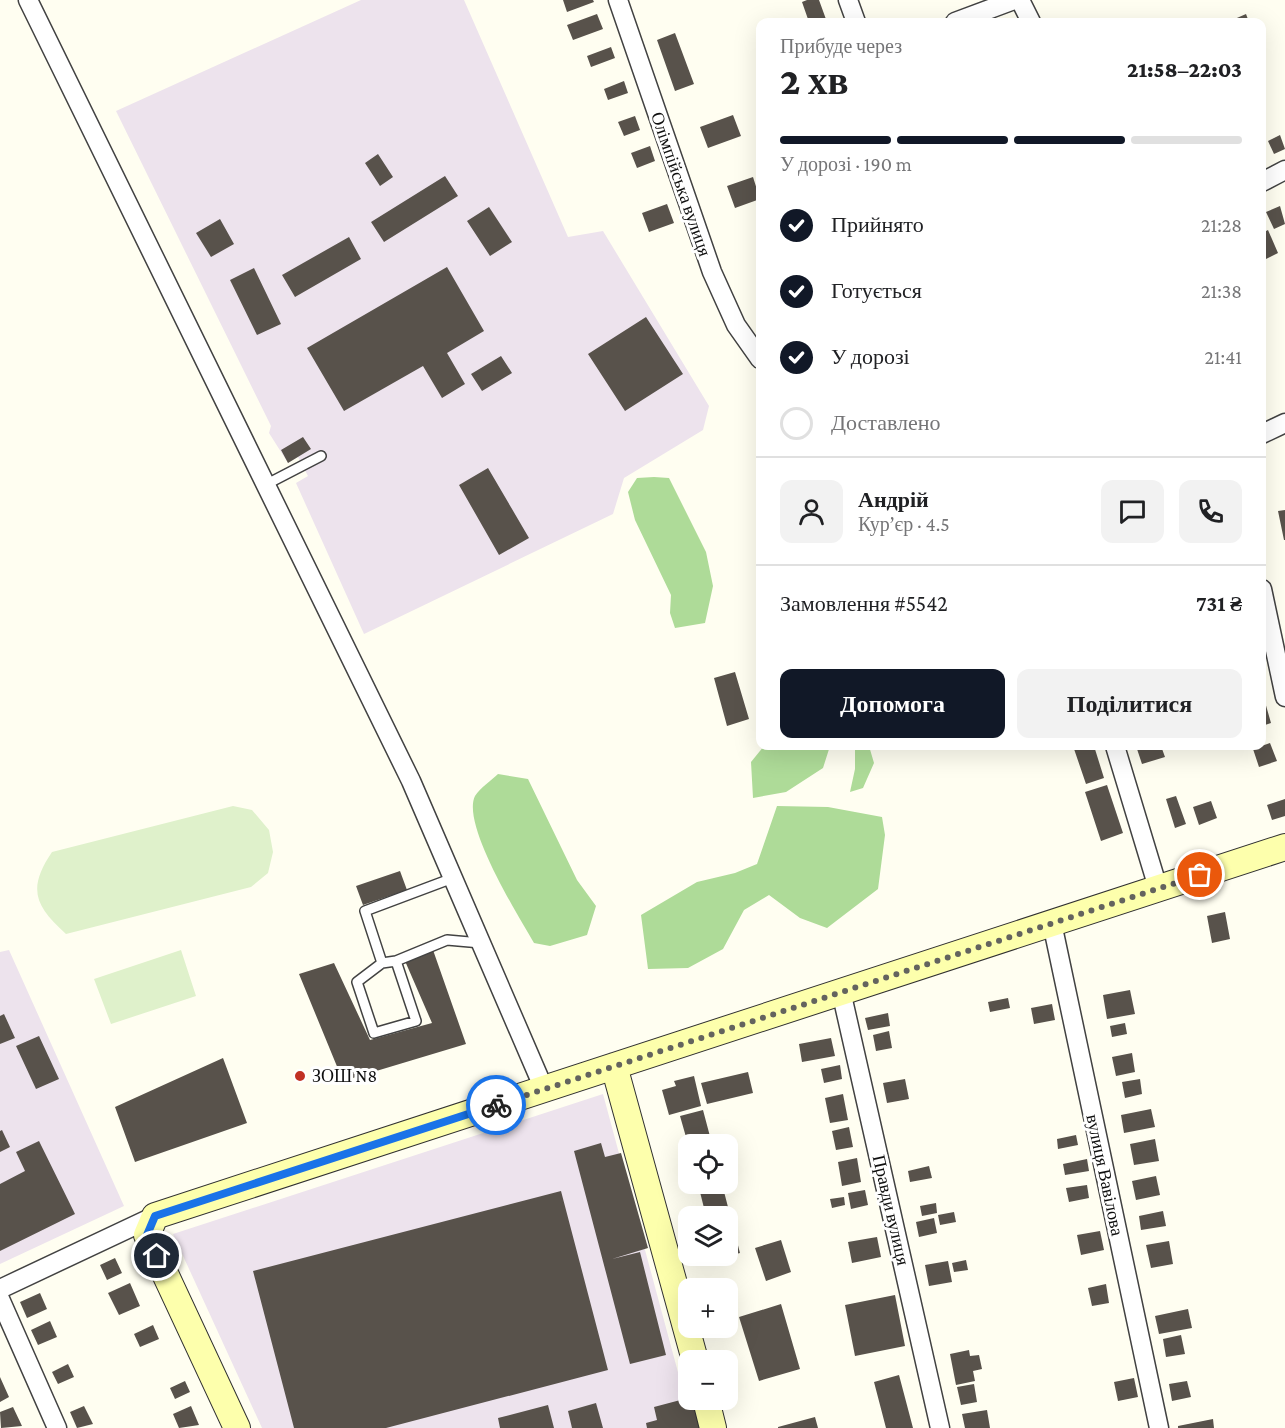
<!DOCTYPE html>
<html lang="uk">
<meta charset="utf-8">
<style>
body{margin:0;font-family:"Crimson Pro",serif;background:#f2f2f2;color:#202124;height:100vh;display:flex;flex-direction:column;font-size:22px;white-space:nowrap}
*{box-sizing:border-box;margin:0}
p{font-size:20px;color:#757577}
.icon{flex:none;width:33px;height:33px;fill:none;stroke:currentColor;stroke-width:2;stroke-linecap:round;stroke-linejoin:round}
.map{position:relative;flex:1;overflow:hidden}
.sheet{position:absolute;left:756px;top:18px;width:510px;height:732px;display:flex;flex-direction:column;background:#fff;border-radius:12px;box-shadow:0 6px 24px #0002}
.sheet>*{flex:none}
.fabs{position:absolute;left:678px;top:1134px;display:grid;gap:12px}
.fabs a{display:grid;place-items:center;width:60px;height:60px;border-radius:12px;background:#fff;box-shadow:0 6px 24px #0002;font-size:30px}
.pin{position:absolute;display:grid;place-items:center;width:51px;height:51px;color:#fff;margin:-26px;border:3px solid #fff;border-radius:50%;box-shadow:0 2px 6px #0007}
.courier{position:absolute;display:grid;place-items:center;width:60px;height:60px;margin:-30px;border:4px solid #1a73e8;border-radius:50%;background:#fff;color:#222;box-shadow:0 2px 8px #0007}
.headline em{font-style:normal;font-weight:800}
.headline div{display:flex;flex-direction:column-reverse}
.headline{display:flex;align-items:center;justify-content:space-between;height:102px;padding:0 24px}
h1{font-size:39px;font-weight:800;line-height:45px}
.bar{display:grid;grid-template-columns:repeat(4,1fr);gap:9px 6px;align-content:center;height:72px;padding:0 24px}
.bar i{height:8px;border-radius:4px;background:#e0e0e0}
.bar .selected{background:#111827}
.bar p{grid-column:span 4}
.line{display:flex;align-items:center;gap:15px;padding:0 24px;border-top:2px solid #e0e0e0}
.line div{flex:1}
.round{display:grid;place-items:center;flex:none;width:63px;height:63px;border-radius:12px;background:#f2f2f2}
ol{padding:0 24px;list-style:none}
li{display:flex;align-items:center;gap:18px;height:66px}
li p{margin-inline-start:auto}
li .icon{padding:6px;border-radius:50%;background:#111827;color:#fff;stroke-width:4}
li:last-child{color:#757577}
li i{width:33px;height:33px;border:3px solid #e0e0e0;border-radius:50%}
.button{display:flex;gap:12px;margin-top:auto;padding:12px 24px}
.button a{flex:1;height:69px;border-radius:12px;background:#111827;color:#fff;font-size:24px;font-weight:800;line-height:69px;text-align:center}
.button a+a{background:#f2f2f2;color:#202124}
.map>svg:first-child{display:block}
</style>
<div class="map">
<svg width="1285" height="1428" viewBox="0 0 1285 1428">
<rect width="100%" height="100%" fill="#fffef1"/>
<path fill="#ede3ed" d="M 361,0 L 464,0 L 568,237 L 603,231 L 709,406 L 703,430 L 624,478 L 613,514 L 364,634 L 296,483 L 308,476 L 298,457 L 288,463 L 269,433 L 271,426 L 116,111 Z
M 9,950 L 124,1206 L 0,1264 L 0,952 Z
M 603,1094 L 693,1428 L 262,1428 L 173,1234 Z"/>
<path fill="#aedb98" d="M 654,477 L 669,478 L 706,552 L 713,586 L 705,623 L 675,628 L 670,613 L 671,595 L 635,520 L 628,492 L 637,478 Z
M 764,746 L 830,746 L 823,768 L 786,792 L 753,798 L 751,762 Z
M 855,746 L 869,746 L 874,763 L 863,788 L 850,792 L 855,769 Z
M 498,774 L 528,779 L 577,880 L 596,906 L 587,935 L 550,946 L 534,943 C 519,917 461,824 475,796 C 480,788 492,780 498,774 Z
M 777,806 L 828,807 L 882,817 L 885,835 L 878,889 L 827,928 L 800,918 L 769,895 L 744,910 L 723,949 L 688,968 L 648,969 L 641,915 L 697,882 L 735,873 L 757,864 Z"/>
<path fill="#dff1cb" d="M 233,806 L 252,810 L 269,830 L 273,852 L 268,873 L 251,887 L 66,934 C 35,906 27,889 52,852 Z
M 181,950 L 196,996 L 111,1024 L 94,979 Z"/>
<path fill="#58524b" d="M 563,0 L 593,0 L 594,2 L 567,12 Z
M 807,0 L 819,0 L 827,22 L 809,22 L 802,2 Z
M 597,14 L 603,29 L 573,40 L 567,25 Z
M 1246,14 L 1249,22 L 1231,22 L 1230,21 Z
M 675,33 L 694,84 L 675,91 L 657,40 Z
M 611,47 L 615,58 L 591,67 L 587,56 Z
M 624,81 L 628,93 L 608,100 L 604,89 Z
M 733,115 L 741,136 L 708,148 L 700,127 Z
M 635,116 L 640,130 L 624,136 L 618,122 Z
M 1280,135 L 1285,149 L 1274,154 L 1268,141 Z
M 650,146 L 655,161 L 637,168 L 631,153 Z
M 378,154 L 393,177 L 380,186 L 365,163 Z
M 445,176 L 458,196 L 384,242 L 371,222 Z
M 753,177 L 760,199 L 735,208 L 727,186 Z
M 667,204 L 674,223 L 649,232 L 642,213 Z
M 1280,206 L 1285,224 L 1274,229 L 1266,212 Z
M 489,207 L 512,242 L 490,256 L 467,221 Z
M 220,219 L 234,244 L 211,257 L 196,233 Z
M 1268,230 L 1278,253 L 1262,261 L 1262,233 Z
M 349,237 L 361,259 L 295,297 L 282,275 Z
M 447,267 L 484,331 L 447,353 L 465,384 L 442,398 L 423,366 L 344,411 L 307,348 Z
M 254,268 L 281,324 L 257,335 L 230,280 Z
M 646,317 L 683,374 L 625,411 L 588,354 Z
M 501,356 L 512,373 L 482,391 L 471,374 Z
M 303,437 L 311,449 L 288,463 L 281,450 Z
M 488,468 L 529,538 L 499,555 L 459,485 Z
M 1285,510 L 1285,540 L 1284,540 L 1278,511 Z
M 735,672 L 749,719 L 727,726 L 714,678 Z
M 1265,702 L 1271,723 L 1262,726 L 1262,703 Z
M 1270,743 L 1277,761 L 1259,767 L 1253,749 Z
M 1073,746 L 1094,746 L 1104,778 L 1086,784 Z
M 1136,746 L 1161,746 L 1165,757 L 1142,764 Z
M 1107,785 L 1123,833 L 1101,841 L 1085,792 Z
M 1176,796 L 1186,824 L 1175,828 L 1166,799 Z
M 1285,799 L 1285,816 L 1272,820 L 1267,805 Z
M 1211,801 L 1217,818 L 1199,825 L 1193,807 Z
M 400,871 L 407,890 L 363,905 L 356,886 Z
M 1225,912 L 1230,939 L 1212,943 L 1207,916 Z
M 433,950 L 466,1044 L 343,1081 L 299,974 L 334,963 L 370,1040 L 432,1023 L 405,961 Z
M 1130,990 L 1135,1014 L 1107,1019 L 1103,995 Z
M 1008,998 L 1010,1008 L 990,1012 L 988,1002 Z
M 1052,1004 L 1055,1020 L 1034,1024 L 1031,1008 Z
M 888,1013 L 890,1026 L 868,1030 L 865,1018 Z
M 4,1014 L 15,1038 L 0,1044 L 0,1016 Z
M 1125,1023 L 1127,1034 L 1112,1037 L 1110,1026 Z
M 889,1031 L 892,1048 L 876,1051 L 873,1035 Z
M 39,1036 L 59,1079 L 36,1089 L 16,1046 Z
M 831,1038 L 835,1056 L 802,1062 L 799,1044 Z
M 1132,1053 L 1135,1072 L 1116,1076 L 1112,1057 Z
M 223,1058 L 247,1123 L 135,1162 L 115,1107 Z
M 840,1065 L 842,1079 L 824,1083 L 821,1069 Z
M 748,1072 L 753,1093 L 707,1104 L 701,1083 Z
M 694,1076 L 701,1106 L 669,1115 L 662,1090 L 676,1086 L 674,1081 Z
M 905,1079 L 909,1099 L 887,1103 L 883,1083 Z
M 1140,1079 L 1142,1094 L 1125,1098 L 1122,1082 Z
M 843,1094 L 848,1120 L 830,1123 L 825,1098 Z
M 1151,1109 L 1155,1127 L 1124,1133 L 1121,1115 Z
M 703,1110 L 712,1144 L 688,1144 L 680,1116 Z
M 849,1127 L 853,1147 L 836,1150 L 832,1131 Z
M 2,1130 L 10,1147 L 0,1152 L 0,1131 Z
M 1076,1135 L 1078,1145 L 1058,1149 L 1057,1139 Z
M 1155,1139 L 1159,1161 L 1134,1165 L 1130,1144 Z
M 39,1141 L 75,1214 L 0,1251 L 0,1184 L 25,1171 L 16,1152 Z
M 601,1143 L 605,1157 L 621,1153 L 648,1248 L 612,1259 L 640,1252 L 666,1355 L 630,1364 L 574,1151 Z
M 857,1158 L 861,1182 L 842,1186 L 838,1162 Z
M 1087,1159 L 1089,1171 L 1065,1175 L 1063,1164 Z
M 929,1166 L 932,1178 L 910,1182 L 908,1171 Z
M 1156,1176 L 1160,1195 L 1136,1200 L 1132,1181 Z
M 698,1184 L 722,1184 L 740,1253 L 728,1256 L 728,1216 L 706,1216 Z
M 1087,1185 L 1089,1198 L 1069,1202 L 1066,1188 Z
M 865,1190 L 868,1205 L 851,1209 L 848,1193 Z
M 561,1191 L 608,1370 L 386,1428 L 294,1428 L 253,1271 Z
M 844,1197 L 845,1205 L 832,1208 L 830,1199 Z
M 936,1203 L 937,1213 L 922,1216 L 920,1206 Z
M 1163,1211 L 1166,1226 L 1141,1230 L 1139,1216 Z
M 954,1212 L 956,1222 L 940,1225 L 938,1215 Z
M 934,1218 L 937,1233 L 919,1237 L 916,1222 Z
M 1100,1231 L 1104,1250 L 1081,1255 L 1077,1235 Z
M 877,1237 L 881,1257 L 852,1263 L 848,1242 Z
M 781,1240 L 791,1272 L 766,1281 L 755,1248 Z
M 1169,1241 L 1173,1264 L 1151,1268 L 1146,1245 Z
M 115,1258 L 122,1273 L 107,1280 L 100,1265 Z
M 966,1260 L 968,1270 L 954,1272 L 952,1263 Z
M 948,1261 L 952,1282 L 929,1286 L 925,1265 Z
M 130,1283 L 140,1306 L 119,1315 L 108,1293 Z
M 1106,1284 L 1109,1303 L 1092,1306 L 1088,1288 Z
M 40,1293 L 47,1309 L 27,1318 L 20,1302 Z
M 895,1295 L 905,1346 L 855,1356 L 845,1305 Z
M 781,1304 L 800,1369 L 759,1381 L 739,1317 Z
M 1188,1309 L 1192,1328 L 1159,1334 L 1155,1316 Z
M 50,1321 L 57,1337 L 38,1345 L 31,1330 Z
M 153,1325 L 159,1339 L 140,1347 L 134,1334 Z
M 1181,1335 L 1185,1354 L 1166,1357 L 1163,1339 Z
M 969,1350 L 970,1356 L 979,1355 L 982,1369 L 973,1371 L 975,1381 L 956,1385 L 950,1354 Z
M 68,1364 L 74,1377 L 58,1384 L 52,1372 Z
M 899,1375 L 913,1428 L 886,1428 L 874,1382 Z
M 0,1377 L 9,1397 L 0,1402 Z
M 1134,1378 L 1138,1397 L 1118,1401 L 1114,1382 Z
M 185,1381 L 190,1392 L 175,1399 L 170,1388 Z
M 1187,1381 L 1191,1397 L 1172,1401 L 1169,1384 Z
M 974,1384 L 977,1402 L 961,1405 L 957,1387 Z
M 688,1398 L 697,1400 L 704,1428 L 647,1428 L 646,1423 L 657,1420 L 654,1407 Z
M 596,1403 L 603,1428 L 572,1428 L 568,1411 Z
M 548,1405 L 554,1428 L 500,1428 L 498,1418 Z
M 84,1406 L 93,1424 L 77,1428 L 70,1412 Z
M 191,1406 L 199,1425 L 179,1428 L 173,1414 Z
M 13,1407 L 22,1426 L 1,1428 L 0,1412 Z
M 987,1410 L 990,1428 L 965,1428 L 962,1414 Z
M 815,1417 L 818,1428 L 778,1428 L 778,1427 Z
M 1213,1419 L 1214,1428 L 1178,1428 L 1178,1426 Z"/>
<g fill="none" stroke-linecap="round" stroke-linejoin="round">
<g stroke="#424242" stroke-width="12">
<path id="lane" d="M 267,484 L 321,456
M 396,961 L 382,963 L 357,982 L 374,1033 L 416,1021 L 396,961 L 447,940 L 481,943
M 382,963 L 365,911 L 453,878"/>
</g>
<g stroke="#424242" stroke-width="21">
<path id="street" d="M 28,0 L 411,781 L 544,1089
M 618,0 L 712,272 L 736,325 L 760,359
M 848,0 L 856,22
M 1020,0 L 1031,22
M 955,22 L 1014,0
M 1262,182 L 1285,170
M 1262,434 L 1285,423
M 1262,589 L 1285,697
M 1115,746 L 1158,888
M 1052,923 L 1159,1428
M 841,991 L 940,1428
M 0,1289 L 155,1216
M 0,1299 L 57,1428"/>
</g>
<g stroke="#313131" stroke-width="28">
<path id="secondary" d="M 614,1066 L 695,1360
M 706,1400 L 713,1428
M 237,1428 L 147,1235 L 155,1216 L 1285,847"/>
</g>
<use href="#lane" stroke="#fff" stroke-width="9"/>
<use href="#street" stroke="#fff" stroke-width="18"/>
<use href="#secondary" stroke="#fdffac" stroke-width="26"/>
</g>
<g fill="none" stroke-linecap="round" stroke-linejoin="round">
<path stroke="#63635e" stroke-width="6" stroke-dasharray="0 10.8" d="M 496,1105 L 1200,875"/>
<path stroke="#1a73e8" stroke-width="8" d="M 157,1256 L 147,1235 L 155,1216 L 496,1105"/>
</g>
<circle fill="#c13124" stroke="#fff" stroke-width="2" cx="300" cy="1076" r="6"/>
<g text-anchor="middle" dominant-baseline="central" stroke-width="6" stroke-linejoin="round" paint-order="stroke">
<g font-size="18" fill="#0f0f0f" stroke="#fff">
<text transform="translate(681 184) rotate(71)">Олімпійська вулиця</text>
<text transform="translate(1105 1175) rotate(78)">вулиця Вавілова</text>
<text transform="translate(891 1210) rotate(77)">Правди вулиця</text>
</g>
<g font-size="18" fill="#0f0f0f" stroke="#fff" text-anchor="start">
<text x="312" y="1076">ЗОШ N8</text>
</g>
</g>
</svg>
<div class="fabs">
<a><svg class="icon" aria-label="locate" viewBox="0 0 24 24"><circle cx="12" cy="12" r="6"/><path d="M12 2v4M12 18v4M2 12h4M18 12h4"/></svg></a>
<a><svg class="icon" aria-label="layers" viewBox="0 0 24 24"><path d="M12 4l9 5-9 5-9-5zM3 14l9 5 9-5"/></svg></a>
<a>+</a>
<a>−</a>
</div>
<div class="pin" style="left:1200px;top:875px;background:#ea580c"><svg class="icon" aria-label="bag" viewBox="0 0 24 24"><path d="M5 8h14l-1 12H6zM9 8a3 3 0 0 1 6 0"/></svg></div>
<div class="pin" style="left:157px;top:1256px;background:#1f2937"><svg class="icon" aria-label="home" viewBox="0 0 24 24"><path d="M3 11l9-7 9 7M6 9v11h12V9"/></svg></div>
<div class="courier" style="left:496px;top:1105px"><svg class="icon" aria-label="bike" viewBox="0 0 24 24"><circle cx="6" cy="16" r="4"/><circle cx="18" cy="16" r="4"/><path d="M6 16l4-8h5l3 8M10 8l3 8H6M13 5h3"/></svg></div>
<section class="sheet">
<div class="headline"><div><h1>2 хв</h1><p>Прибуде через</p></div><em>21:58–22:03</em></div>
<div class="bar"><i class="selected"></i><i class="selected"></i><i class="selected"></i><i></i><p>У дорозі · 190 m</p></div>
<ol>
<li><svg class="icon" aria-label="check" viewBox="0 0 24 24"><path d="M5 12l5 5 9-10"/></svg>Прийнято<p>21:28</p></li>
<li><svg class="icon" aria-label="check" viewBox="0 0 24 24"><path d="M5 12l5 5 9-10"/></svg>Готується<p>21:38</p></li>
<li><svg class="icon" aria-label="check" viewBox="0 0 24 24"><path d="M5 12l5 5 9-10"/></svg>У дорозі<p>21:41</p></li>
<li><i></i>Доставлено</li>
</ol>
<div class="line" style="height:108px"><a class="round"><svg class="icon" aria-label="person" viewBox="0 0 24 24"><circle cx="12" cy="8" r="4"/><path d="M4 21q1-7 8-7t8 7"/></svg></a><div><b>Андрій</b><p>Кур’єр · 4.5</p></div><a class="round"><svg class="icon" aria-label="chat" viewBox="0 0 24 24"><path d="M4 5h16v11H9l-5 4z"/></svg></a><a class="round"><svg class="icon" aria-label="phone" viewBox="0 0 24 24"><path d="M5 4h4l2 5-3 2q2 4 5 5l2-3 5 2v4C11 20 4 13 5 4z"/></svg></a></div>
<div class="line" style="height:78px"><div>Замовлення #5542</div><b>731 ₴</b></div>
<div class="button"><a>Допомога</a><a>Поділитися</a></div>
</section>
</div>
